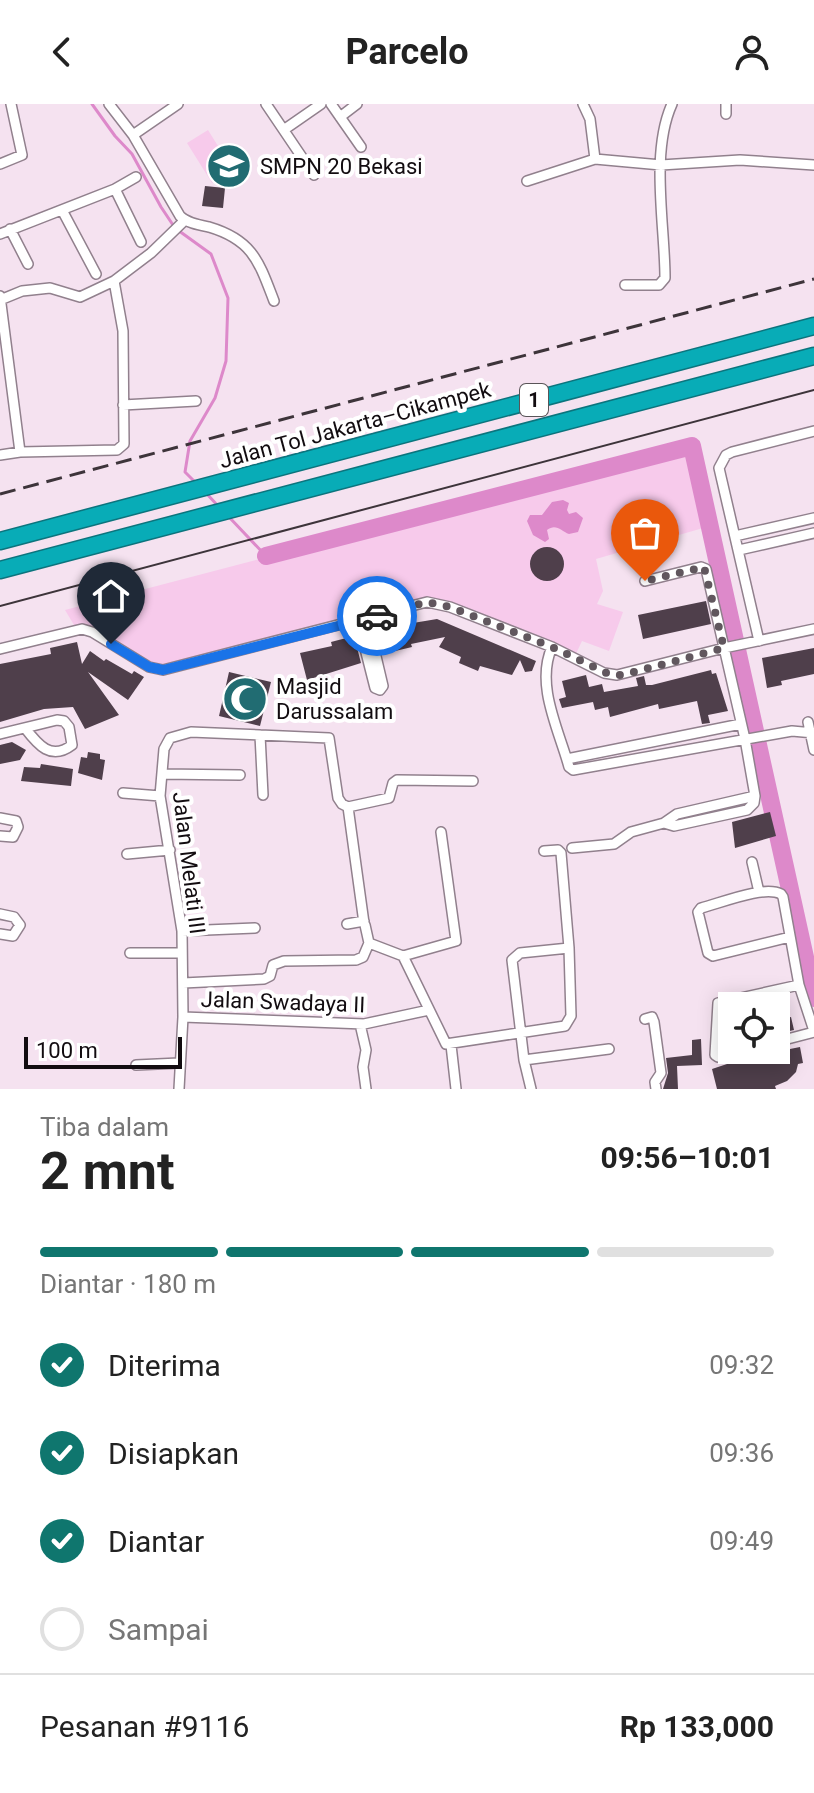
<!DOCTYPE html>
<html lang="id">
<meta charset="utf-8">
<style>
body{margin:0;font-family:Roboto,sans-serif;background:#f2f2f2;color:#222;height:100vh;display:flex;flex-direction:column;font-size:30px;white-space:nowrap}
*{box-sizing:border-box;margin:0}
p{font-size:26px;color:#767676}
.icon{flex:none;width:44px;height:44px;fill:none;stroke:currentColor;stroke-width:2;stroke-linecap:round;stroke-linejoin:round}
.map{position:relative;height:985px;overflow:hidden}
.details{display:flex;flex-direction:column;background:#fff;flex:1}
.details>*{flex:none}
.tools{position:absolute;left:718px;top:888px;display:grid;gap:16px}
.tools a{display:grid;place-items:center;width:72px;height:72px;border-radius:0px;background:#fff;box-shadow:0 4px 20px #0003;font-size:40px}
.scale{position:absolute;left:24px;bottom:20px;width:158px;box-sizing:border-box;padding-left:8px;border:4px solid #120c10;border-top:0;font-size:22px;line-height:28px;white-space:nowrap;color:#120c10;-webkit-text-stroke:6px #fff;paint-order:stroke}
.pin{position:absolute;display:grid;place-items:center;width:68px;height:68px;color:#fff;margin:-82px -34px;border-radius:50% 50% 50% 0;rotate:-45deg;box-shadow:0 0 8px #0007}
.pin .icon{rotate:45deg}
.courier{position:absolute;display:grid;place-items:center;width:80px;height:80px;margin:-40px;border:6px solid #1a73e8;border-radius:50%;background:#fff;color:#222;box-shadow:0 2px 10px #0007}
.summary em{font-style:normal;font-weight:700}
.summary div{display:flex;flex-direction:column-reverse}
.summary{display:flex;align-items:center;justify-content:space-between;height:136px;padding:0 40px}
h1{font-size:52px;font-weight:700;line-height:60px}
.bar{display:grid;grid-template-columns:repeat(4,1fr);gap:12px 8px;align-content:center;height:96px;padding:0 40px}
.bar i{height:10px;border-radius:6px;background:#e0e0e0}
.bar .selected{background:#0f766e}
.bar p{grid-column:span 4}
.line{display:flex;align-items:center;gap:20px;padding:0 40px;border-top:2px solid #e0e0e0}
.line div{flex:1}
ol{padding:0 40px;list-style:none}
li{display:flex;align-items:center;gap:24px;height:88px}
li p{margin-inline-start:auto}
li .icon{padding:8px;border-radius:50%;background:#0f766e;color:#fff;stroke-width:4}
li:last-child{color:#767676}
li i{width:44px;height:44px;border:4px solid #e0e0e0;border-radius:50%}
header{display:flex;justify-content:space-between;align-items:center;height:104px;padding:0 40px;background:#fff;font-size:36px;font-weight:700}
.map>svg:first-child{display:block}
</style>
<header><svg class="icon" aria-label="back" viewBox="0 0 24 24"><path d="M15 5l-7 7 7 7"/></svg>Parcelo<svg class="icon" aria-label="person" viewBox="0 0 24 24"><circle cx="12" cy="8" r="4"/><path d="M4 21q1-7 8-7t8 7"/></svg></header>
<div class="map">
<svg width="814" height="985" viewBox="0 0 814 985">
<rect width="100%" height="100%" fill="#f5e2f0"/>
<path fill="#f7caeb" d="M 208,26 L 233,66 L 212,79 L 187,39 Z
M 692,342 L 710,422 L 596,455 L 603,487 L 597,500 L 623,508 L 609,547 L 582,537 L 573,556 L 434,494 L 173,565 C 139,567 110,532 77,526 L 65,506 Z"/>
<path fill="#dd89ca" d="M 563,396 L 569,399 L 567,406 L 569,410 L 576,408 L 583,414 L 578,428 L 569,430 C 561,427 556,419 547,426 L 549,435 L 545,438 L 533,431 L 527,417 L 530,411 L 542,411 L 552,398 Z"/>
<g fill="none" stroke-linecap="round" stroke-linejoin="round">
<path stroke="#dd89ca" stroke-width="3" d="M 92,0 L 115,32 L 132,50 L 161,103 L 175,124 L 211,150 L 228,194 L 226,257 L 215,294 L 190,337 L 185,368 L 196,379
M 207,390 L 218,402
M 229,413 L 266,452"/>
<path stroke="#dd89ca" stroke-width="18" d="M 266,452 L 692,342 L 814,894"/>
</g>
<path fill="#4f3f4b" d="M 205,82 L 225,84 L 223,104 L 202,102 Z
M530 460a17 17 0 1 1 34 0a17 17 0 1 1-34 0Z
M 706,497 L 711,520 L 643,535 L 638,511 Z
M 405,512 L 407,520 L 437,515 L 536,557 L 532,567 L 525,568 L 520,556 L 512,571 L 480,562 L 478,567 L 459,559 L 461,553 L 439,543 L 445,533 L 411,540 L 412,543 L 391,548 L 384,518 Z
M 354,532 L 361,559 L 307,576 L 300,549 L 332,542 L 331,538 Z
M 77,538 L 82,560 L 90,547 L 104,557 L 106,555 L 132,570 L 134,567 L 144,573 L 128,596 L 88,568 L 119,611 L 85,625 L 73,603 L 44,605 L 0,618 L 0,560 L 51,550 L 50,544 Z
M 814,544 L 814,570 L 781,577 L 782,581 L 767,584 L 762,554 Z
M 711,566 L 712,570 L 716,569 L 728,607 L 708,611 L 710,619 L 702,620 L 697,597 L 659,605 L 658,600 L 610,613 L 608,603 L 595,606 L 593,598 L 562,604 L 559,595 L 566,593 L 562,577 L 586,571 L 589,583 L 602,580 L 604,588 L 638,582 L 636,574 L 644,572 L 646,581 L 652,581 Z
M 229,568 L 271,578 L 260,622 L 219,612 Z
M 12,638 L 26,646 L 20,656 L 0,660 L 0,641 Z
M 88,648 L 100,650 L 100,655 L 105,656 L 102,676 L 78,669 L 81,653 L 87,654 Z
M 41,660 L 73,665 L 71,682 L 21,677 L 24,663 L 40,664 Z
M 770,708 L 776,732 L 735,744 L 732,718 Z
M 791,913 L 794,926 L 776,930 L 776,916 Z
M 701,935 L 702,961 L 677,962 L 678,985 L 663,985 L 668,969 L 666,954 L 692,951 L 692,936 Z
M 800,943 L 803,959 L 798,960 L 796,968 L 787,977 L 775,982 L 776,985 L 717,985 L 712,965 L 748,953 L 752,946 L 775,946 L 775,948 Z"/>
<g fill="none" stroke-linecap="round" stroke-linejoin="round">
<g stroke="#91808d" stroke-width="12">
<path id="minor" d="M 109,0 L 133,31 L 180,112 C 187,119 199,121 209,123 C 253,136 259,158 274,197
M 266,0 L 314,71
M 331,0 L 361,43
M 583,0 L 590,15 L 595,55
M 726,10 L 726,0
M 340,13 L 357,0
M 285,25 L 321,0
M 133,31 L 178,0
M 0,60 L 22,51 L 11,0
M 527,77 L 595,55 L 661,61 L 740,56 L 814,61
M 115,85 L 141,138
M 62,106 L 96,170
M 10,125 L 28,160
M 0,130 L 115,85 L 136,73
M 625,181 L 659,181 L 665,174 C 665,121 650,49 672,0
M 0,192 L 20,348
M 0,196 L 22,187 L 50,184 L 80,193 L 114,177
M 123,301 L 196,297
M 0,351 L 20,348 L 117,346 L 124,340 L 123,227 L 114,177 L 151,149 L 184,117
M 735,432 L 814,414
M 739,446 L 814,429
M 645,477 L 701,463 L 706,465 L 745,635 L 755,692
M 358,517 L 375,584 L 380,586 L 383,582 L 367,514
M 759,537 L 719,364 L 726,351 L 732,348 L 814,327
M 552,543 C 535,581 559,626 569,663 L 573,666 L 792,627 L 814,629
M 0,545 L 82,525 L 92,528 L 149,563 L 163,566 L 427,498 L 450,503 L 552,543 L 604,569 L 617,571 L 724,544 L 814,525
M 808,618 L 814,646
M 0,630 L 57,616 L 64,617 L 69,623 L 72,641 C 51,657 38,641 25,624
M 260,631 L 263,691
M 567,655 L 741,620
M 162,670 L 240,671
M 123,689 L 160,692
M 348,703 L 389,694 L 393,679 L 397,676 L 473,677
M 0,714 L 16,717 L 18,723 L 13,733 L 0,732
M 572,744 L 614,740 L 631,728 L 664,719 L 677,710 L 755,692 L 754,699 L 747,706 L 674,722 L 664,719
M 127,750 L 170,746
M 752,758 L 759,788
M 0,810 L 14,813 L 20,821 L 13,832 L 0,830
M 347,820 L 364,817
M 365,821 L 369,839 L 403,852 L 446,940 L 565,922 L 571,912 L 569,844 L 561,749 L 558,746 L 544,747
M 182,827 L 255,824
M 790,833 L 713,852 L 708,849 L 698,808 L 701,804 C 721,799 764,781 781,790 L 783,793 L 799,881 L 814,927
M 130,849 L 181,849
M 403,852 L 456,837 L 441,728
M 183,879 L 264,875 L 270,872 L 273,861 L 284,857 L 356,856 L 363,853 L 369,839
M 183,913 L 364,920 L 429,906
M 645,915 L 652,913 L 654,918 L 661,969 L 655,978 L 656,985
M 360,920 L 366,946 L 363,963 L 366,985
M 776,938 L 814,928
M 451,941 L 456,985
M 745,946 L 718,953 L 715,951 L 718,899 L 799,881
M 524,956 L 609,945
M 136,961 L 179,959
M 179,985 L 183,913 L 182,827 L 160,692 L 164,645 L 170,634 L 191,628 L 329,634 L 338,694 L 342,700 L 348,703 L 364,819
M 531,985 L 524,956 L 512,856 L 520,849 L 569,844"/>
</g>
<g stroke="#0c747d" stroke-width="19">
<path id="motorway" d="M 0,437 L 814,222
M 0,466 L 814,252"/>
</g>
<use href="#minor" stroke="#fff" stroke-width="9"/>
<use href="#motorway" stroke="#08acb7" stroke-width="16"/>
<path stroke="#3d343a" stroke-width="2" d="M 0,502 L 814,286"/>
<path stroke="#3d343a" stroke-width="3" stroke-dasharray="16 8" stroke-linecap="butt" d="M 0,390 L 814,175"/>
</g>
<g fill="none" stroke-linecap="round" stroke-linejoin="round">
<path stroke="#61575e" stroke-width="8" stroke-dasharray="0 14.4" d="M 377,512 L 427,498 L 450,503 L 552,543 L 611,571 L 623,571 L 724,544 L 704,463 L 645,477"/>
<path stroke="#1a73e8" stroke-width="10" d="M 111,540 L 149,563 L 163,566 L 377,512"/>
</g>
<defs>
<g id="school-disc" transform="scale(2.3)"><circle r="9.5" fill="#216c72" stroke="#fff"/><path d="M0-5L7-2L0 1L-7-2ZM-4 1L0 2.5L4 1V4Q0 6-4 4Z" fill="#fff"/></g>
<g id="mosque-disc" transform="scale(2.3)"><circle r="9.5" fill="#216c72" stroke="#fff"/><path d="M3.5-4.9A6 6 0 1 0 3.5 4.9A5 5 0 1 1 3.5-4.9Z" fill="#fff"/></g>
</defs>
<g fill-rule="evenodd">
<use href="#school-disc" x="229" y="62"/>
<use href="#mosque-disc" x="245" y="595"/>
</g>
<g text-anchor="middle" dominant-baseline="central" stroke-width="8" stroke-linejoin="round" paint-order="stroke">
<rect fill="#fff" stroke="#595558" stroke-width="2" x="520" y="280" width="28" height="32" rx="6"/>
<g font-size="20" font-weight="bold" fill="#120c10">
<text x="534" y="296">1</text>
</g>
<g font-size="22" fill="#120c10" stroke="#fff" text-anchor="start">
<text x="260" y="62">SMPN 20 Bekasi</text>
<text x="276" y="582">Masjid<tspan x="276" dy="25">Darussalam</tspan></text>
</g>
<g font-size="22" fill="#120c10" stroke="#fff">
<text transform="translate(355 321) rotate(-15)">Jalan Tol Jakarta–Cikampek</text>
<text transform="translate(189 759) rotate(83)">Jalan Melati III</text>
<text transform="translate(283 898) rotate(2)">Jalan Swadaya II</text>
</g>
</g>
</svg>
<div class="tools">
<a><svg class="icon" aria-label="locate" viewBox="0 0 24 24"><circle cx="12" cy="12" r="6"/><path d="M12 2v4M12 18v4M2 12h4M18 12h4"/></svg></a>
</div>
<div class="scale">100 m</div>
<div class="pin" style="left:645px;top:477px;background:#ea580c"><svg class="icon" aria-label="bag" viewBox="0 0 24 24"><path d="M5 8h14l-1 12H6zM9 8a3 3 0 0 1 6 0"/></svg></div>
<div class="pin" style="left:111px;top:540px;background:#1f2937"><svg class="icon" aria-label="home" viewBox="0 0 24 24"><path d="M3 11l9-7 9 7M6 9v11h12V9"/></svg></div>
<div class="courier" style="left:377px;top:512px"><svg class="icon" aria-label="car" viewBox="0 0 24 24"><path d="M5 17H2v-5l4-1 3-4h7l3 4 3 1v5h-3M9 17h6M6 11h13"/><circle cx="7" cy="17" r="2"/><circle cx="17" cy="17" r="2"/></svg></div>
</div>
<section class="details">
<div class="summary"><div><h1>2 mnt</h1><p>Tiba dalam</p></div><em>09:56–10:01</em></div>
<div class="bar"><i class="selected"></i><i class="selected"></i><i class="selected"></i><i></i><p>Diantar · 180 m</p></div>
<ol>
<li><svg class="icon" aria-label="check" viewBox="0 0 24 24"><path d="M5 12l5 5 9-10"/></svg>Diterima<p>09:32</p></li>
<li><svg class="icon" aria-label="check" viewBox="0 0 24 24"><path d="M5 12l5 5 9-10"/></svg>Disiapkan<p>09:36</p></li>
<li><svg class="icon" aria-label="check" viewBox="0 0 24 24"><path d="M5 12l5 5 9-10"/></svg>Diantar<p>09:49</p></li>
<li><i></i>Sampai</li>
</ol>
<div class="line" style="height:104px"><div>Pesanan #9116</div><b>Rp 133,000</b></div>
</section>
